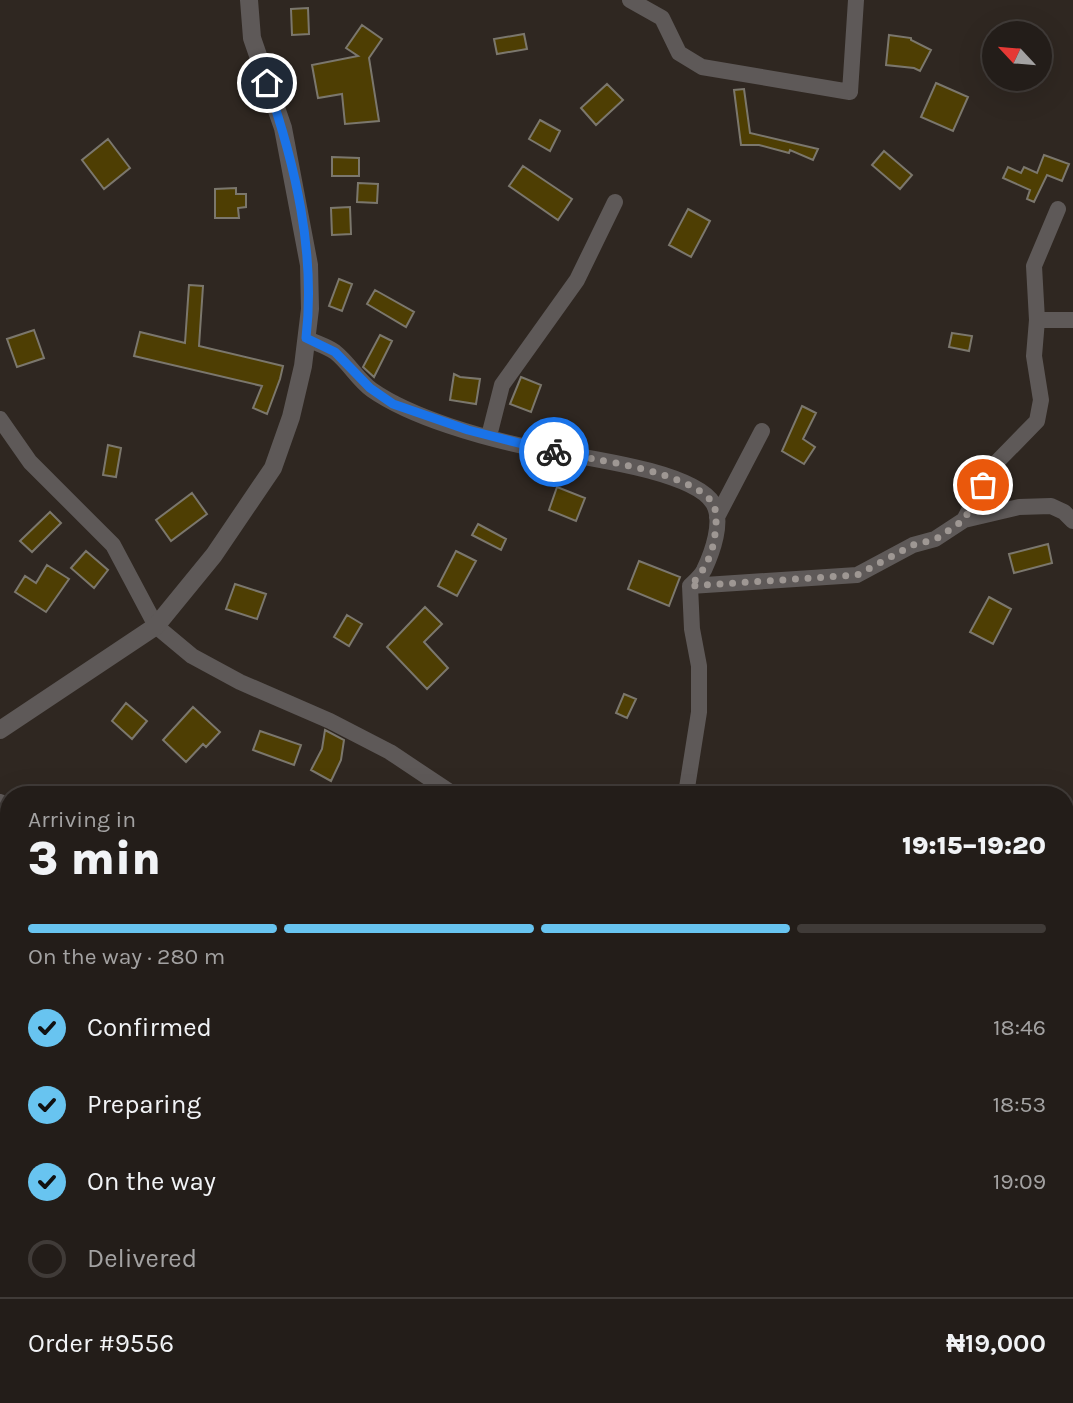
<!DOCTYPE html>
<meta charset="utf-8">
<style>
body{margin:0;font-family:Karla,sans-serif;background:#2b2622;color:#f1f3f6;height:100vh;display:flex;flex-direction:column;font-size:26px;white-space:nowrap}
*{box-sizing:border-box;margin:0}
p{font-size:23px;color:#a3a2a2}
.icon{flex:none;width:38px;height:38px;fill:none;stroke:currentColor;stroke-width:2;stroke-linecap:round;stroke-linejoin:round}
.map{position:relative;flex:1;overflow:hidden}
.details{position:absolute;left:0px;top:786px;width:1074px;height:618px;display:flex;flex-direction:column;background:#231d19;border-radius:28px 28px 0 0;box-shadow:0 7px 28px #0002,0 0 0 2px #403b38}
.details>*{flex:none}
.needle{width:46px;rotate:296deg}
.fabs{position:absolute;left:982px;top:21px;display:grid;gap:14px}
.fabs a{display:grid;place-items:center;width:70px;height:70px;border-radius:50%;background:#231d19;box-shadow:0 7px 28px #0002,0 0 0 2px #403b38;font-size:35px}
.pin{position:absolute;display:grid;place-items:center;width:60px;height:60px;color:#fff;margin:-30px;border:4px solid #fff;border-radius:50%;box-shadow:0 2px 7px #0007}
.courier{position:absolute;display:grid;place-items:center;width:70px;height:70px;margin:-35px;border:5px solid #1a73e8;border-radius:50%;background:#fff;color:#222;box-shadow:0 2px 9px #0007}
.head em{font-style:normal;font-weight:800}
.head div{display:flex;flex-direction:column-reverse}
.head{display:flex;align-items:center;justify-content:space-between;height:119px;padding:0 28px}
h1{font-size:46px;font-weight:800;line-height:52px}
.bar{display:grid;grid-template-columns:repeat(4,1fr);gap:10px 7px;align-content:center;height:84px;padding:0 28px}
.bar i{height:9px;border-radius:5px;background:#403b38}
.bar .active{background:#68c4f0}
.bar p{grid-column:span 4}
.line{display:flex;align-items:center;gap:18px;padding:0 28px;border-top:2px solid #403b38}
.line div{flex:1}
ol{padding:0 28px;list-style:none}
li{display:flex;align-items:center;gap:21px;height:77px}
li p{margin-inline-start:auto}
li .icon{padding:7px;border-radius:50%;background:#68c4f0;color:#111;stroke-width:4}
li:last-child{color:#a3a2a2}
li i{width:38px;height:38px;border:4px solid #403b38;border-radius:50%}
.map>svg:first-child{display:block}
</style>
<div class="map">
<svg width="1073" height="1403" viewBox="0 0 1073 1403">
<rect width="100%" height="100%" fill="#2f2721"/>
<path fill="#4e3e03" stroke="#7b776d" stroke-width="2" d="M 308,8 L 309,34 L 292,35 L 291,9 Z
M 362,25 L 382,39 L 369,58 L 379,121 L 345,124 L 342,94 L 318,98 L 312,65 L 358,56 L 346,48 Z
M 524,34 L 527,49 L 497,54 L 494,39 Z
M 889,35 L 911,38 L 911,40 L 931,50 L 920,71 L 914,68 L 886,65 Z
M 936,83 L 968,97 L 953,131 L 921,117 Z
M 607,84 L 623,100 L 596,125 L 581,108 Z
M 744,89 L 750,133 L 818,149 L 813,160 L 790,150 L 789,153 L 759,145 L 741,145 L 734,90 Z
M 540,120 L 560,131 L 550,151 L 529,139 Z
M 108,139 L 130,168 L 104,189 L 82,160 Z
M 884,151 L 912,175 L 900,189 L 872,165 Z
M 1044,155 L 1069,164 L 1062,181 L 1047,175 L 1034,202 L 1027,199 L 1030,190 L 1003,178 L 1008,167 L 1021,173 L 1024,167 L 1037,173 Z
M 332,157 L 359,158 L 359,176 L 332,176 Z
M 523,166 L 572,199 L 558,220 L 509,186 Z
M 358,183 L 378,184 L 377,203 L 357,202 Z
M 236,188 L 236,194 L 246,194 L 246,207 L 238,208 L 239,218 L 215,218 L 215,189 Z
M 350,207 L 351,234 L 332,235 L 331,208 Z
M 688,209 L 710,221 L 691,257 L 669,245 Z
M 339,279 L 352,284 L 342,311 L 329,306 Z
M 189,285 L 203,286 L 199,346 L 283,366 L 280,379 L 267,414 L 253,408 L 262,386 L 134,356 L 140,332 L 185,343 Z
M 375,290 L 414,312 L 406,327 L 367,304 Z
M 34,330 L 44,358 L 17,367 L 7,339 Z
M 952,333 L 972,336 L 969,351 L 949,347 Z
M 380,335 L 392,341 L 374,377 L 363,367 Z
M 454,374 L 460,377 L 480,379 L 476,404 L 450,400 Z
M 521,377 L 541,385 L 531,412 L 510,404 Z
M 802,406 L 816,413 L 803,439 L 815,447 L 804,464 L 782,451 Z
M 108,445 L 121,448 L 116,477 L 103,475 Z
M 557,487 L 585,498 L 576,521 L 549,510 Z
M 192,493 L 207,514 L 171,541 L 156,520 Z
M 50,512 L 61,523 L 32,552 L 20,541 Z
M 478,524 L 506,539 L 501,550 L 472,535 Z
M 1048,544 L 1052,563 L 1014,573 L 1009,554 Z
M 86,551 L 108,570 L 94,588 L 71,568 Z
M 456,551 L 476,561 L 457,596 L 438,586 Z
M 639,561 L 680,577 L 669,606 L 628,589 Z
M 47,565 L 69,579 L 46,612 L 15,592 L 25,576 L 36,583 Z
M 235,584 L 266,594 L 257,619 L 226,609 Z
M 989,597 L 1011,609 L 993,644 L 970,632 Z
M 425,607 L 442,624 L 424,642 L 448,668 L 427,689 L 387,647 Z
M 347,615 L 362,624 L 349,646 L 334,637 Z
M 624,694 L 636,699 L 627,718 L 616,713 Z
M 126,703 L 147,721 L 132,739 L 112,721 Z
M 193,707 L 220,732 L 206,747 L 203,744 L 186,762 L 163,740 Z
M 325,730 L 344,740 L 341,760 L 331,781 L 311,770 L 322,749 Z
M 260,731 L 301,745 L 294,765 L 253,750 Z"/>
<g fill="none" stroke-linecap="round" stroke-linejoin="round">
<path stroke="#5e5958" stroke-width="16" d="M 630,0 L 662,18 L 679,53 L 702,67 L 850,92 L 856,0
M 1037,320 L 1073,320
M 306,338 C 315,343 327,346 335,352 C 349,363 358,380 372,390 C 412,418 484,438 532,448 C 571,456 692,469 713,503 C 724,521 712,553 704,570 C 701,576 695,581 690,586 L 692,629 L 699,666 L 699,712 L 686,794
M 0,419 L 30,462 L 113,545 L 156,626 L 192,656 L 240,682 L 330,721 L 390,752 L 453,794
M 489,436 L 502,385 L 577,280 L 615,202
M 717,517 L 762,431
M 964,520 L 992,467 L 1037,421 L 1041,400 L 1034,356 L 1037,320 L 1034,266 L 1058,209
M 690,586 L 857,575 L 913,545 L 935,539 L 964,520 L 1019,507 L 1051,506 L 1064,512 L 1073,521
M 0,802 L 9,814
M 1066,897 L 1073,882
M 1066,1031 L 1073,1033
M 553,1403 L 557,1395
M 724,1403 L 725,1395
M 834,1403 L 837,1395"/>
<path stroke="#5e5958" stroke-width="18" d="M 0,730 L 156,626 L 214,555 L 273,468 L 291,417 L 303,366 L 310,309 L 309,265 L 283,128 L 252,38 L 249,0"/>
</g>
<g fill="none" stroke-linecap="round" stroke-linejoin="round">
<path stroke="#9e9793" stroke-width="7" stroke-dasharray="0 12.6" d="M 554,452 C 591,459 689,471 712,502 C 718,512 716,523 715,534 C 713,554 704,572 690,586 L 857,575 L 913,545 L 936,539 L 964,520 L 983,485"/>
<path stroke="#1a73e8" stroke-width="9" d="M 267,83 C 295,164 316,252 306,338 L 335,352 L 370,388 L 393,404 L 468,430 L 554,452"/>
</g>
</svg>
<div class="fabs">
<a><svg class="needle" viewBox="-14 -14 28 28"><path d="M0-13l5 13h-10z" fill="#e53935"/><path d="M0 13l5-13h-10z" fill="#a3a2a2"/></svg></a>
</div>
<div class="pin" style="left:983px;top:485px;background:#ea580c"><svg class="icon" aria-label="bag" viewBox="0 0 24 24"><path d="M5 8h14l-1 12H6zM9 8a3 3 0 0 1 6 0"/></svg></div>
<div class="pin" style="left:267px;top:83px;background:#1f2937"><svg class="icon" aria-label="home" viewBox="0 0 24 24"><path d="M3 11l9-7 9 7M6 9v11h12V9"/></svg></div>
<div class="courier" style="left:554px;top:452px"><svg class="icon" aria-label="bike" viewBox="0 0 24 24"><circle cx="6" cy="16" r="4"/><circle cx="18" cy="16" r="4"/><path d="M6 16l4-8h5l3 8M10 8l3 8H6M13 5h3"/></svg></div>
<section class="details">
<div class="head"><div><h1>3 min</h1><p>Arriving in</p></div><em>19:15–19:20</em></div>
<div class="bar"><i class="active"></i><i class="active"></i><i class="active"></i><i></i><p>On the way · 280 m</p></div>
<ol>
<li><svg class="icon" aria-label="check" viewBox="0 0 24 24"><path d="M5 12l5 5 9-10"/></svg>Confirmed<p>18:46</p></li>
<li><svg class="icon" aria-label="check" viewBox="0 0 24 24"><path d="M5 12l5 5 9-10"/></svg>Preparing<p>18:53</p></li>
<li><svg class="icon" aria-label="check" viewBox="0 0 24 24"><path d="M5 12l5 5 9-10"/></svg>On the way<p>19:09</p></li>
<li><i></i>Delivered</li>
</ol>
<div class="line" style="height:91px"><div>Order #9556</div><b>₦19,000</b></div>
</section>
</div>
